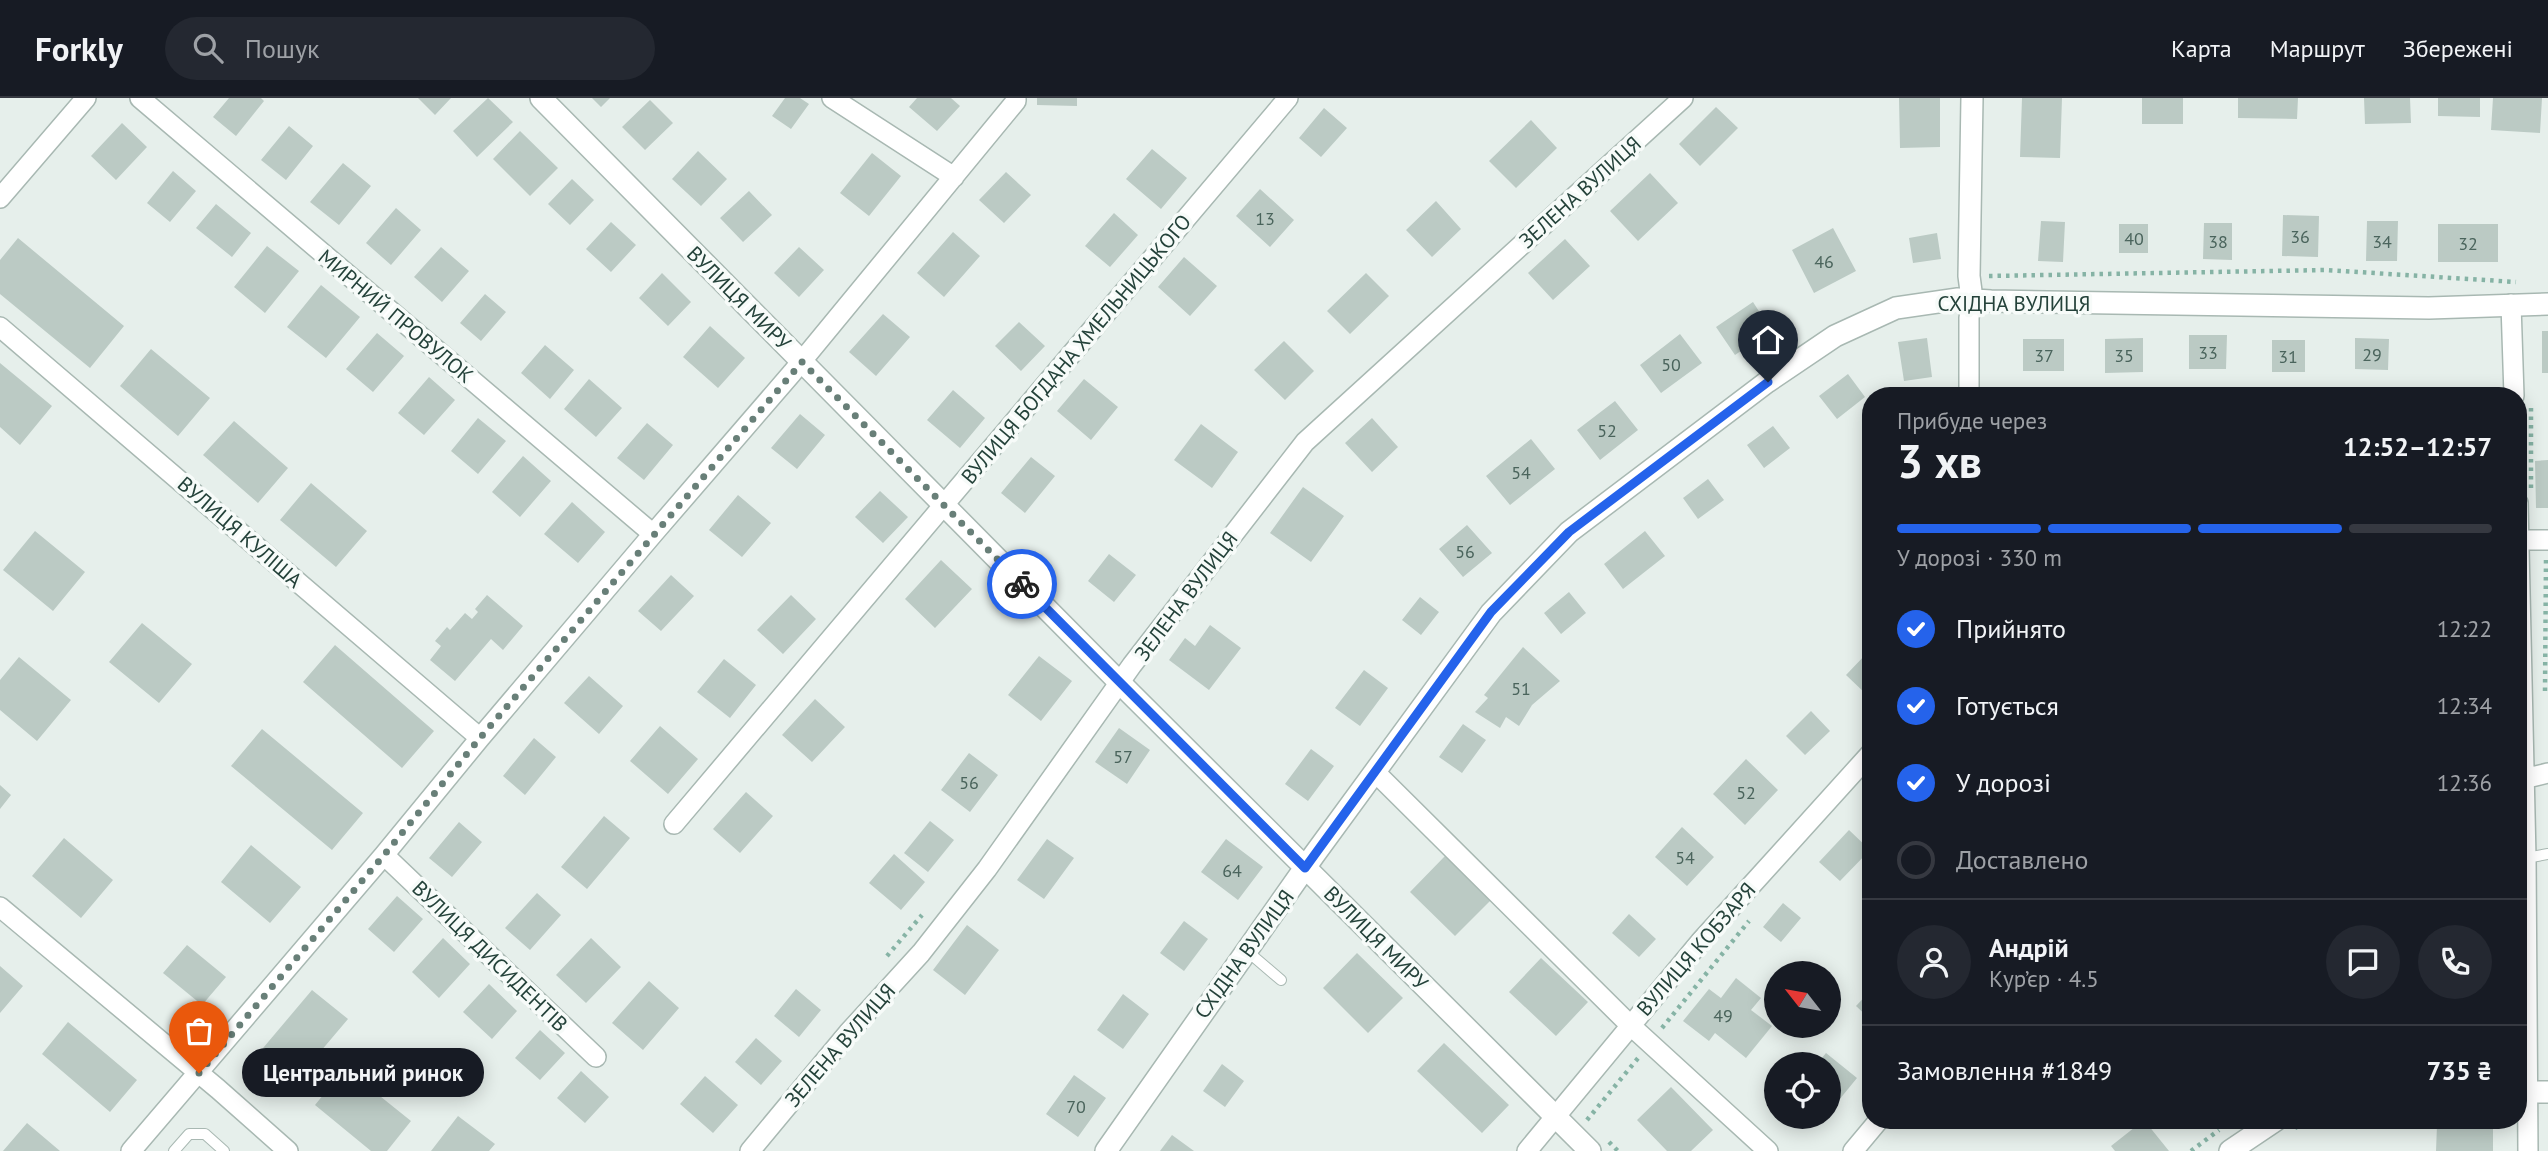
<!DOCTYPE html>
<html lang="uk">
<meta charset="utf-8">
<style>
body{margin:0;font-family:"PT Sans",sans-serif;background:#242831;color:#f1f3f6;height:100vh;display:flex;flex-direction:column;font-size:26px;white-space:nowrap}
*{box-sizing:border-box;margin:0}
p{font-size:23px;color:#9ea1a6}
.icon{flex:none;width:38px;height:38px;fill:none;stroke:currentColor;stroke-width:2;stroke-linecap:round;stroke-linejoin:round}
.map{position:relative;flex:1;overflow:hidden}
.drawer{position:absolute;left:1862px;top:289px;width:665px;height:742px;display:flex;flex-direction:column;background:#171b24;border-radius:28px;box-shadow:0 4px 18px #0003}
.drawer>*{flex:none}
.needle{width:46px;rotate:301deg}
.fabs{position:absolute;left:1764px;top:863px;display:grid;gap:14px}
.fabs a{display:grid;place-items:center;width:77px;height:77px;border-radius:50%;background:#171b24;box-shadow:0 4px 18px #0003;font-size:35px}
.pin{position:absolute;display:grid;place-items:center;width:60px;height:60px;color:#fff;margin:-72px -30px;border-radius:50% 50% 50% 0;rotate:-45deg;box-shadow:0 0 7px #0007}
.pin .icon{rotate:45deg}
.courier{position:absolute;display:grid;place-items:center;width:70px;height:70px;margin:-35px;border:5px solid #2563eb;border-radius:50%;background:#fff;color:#222;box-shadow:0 2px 9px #0007}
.bubble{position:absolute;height:49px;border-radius:24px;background:#171b24;box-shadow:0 4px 18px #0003;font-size:23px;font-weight:700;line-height:49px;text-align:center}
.summary em{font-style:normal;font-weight:700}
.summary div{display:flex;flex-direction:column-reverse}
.summary{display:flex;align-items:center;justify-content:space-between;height:119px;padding:0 35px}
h1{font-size:46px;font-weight:700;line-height:52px}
.bar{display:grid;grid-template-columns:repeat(4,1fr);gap:10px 7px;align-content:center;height:84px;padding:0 35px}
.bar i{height:9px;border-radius:5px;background:#363941}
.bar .selected{background:#2563eb}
.bar p{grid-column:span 4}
.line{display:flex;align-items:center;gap:18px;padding:0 35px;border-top:2px solid #363941}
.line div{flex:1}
.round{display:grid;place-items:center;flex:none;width:74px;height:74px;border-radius:37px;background:#242831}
ol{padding:0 35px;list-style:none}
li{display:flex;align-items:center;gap:21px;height:77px}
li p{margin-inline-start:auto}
li .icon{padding:7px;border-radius:50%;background:#2563eb;color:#fff;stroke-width:4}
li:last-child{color:#9ea1a6}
li i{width:38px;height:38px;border:4px solid #363941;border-radius:50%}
header{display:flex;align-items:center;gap:42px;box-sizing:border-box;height:98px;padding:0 35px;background:#171b24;border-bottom:2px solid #363941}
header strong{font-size:33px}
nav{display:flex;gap:38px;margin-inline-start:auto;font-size:24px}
.search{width:490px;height:63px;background:#242831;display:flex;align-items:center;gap:18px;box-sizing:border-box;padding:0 24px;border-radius:38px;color:#9ea1a6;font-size:26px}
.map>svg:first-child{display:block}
</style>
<header>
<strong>Forkly</strong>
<div class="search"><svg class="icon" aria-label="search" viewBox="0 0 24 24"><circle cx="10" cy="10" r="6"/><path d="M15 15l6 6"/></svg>Пошук</div>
<nav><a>Карта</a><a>Маршрут</a><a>Збережені</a></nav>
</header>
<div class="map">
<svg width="2548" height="1053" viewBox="0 0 2548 1053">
<rect width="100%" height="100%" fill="#e6efeb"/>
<path fill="#bbcac4" d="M 229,0 L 261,0 L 264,3 L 236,38 L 213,19 Z
M 418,0 L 451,0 L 435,17 Z
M 488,0 L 513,24 L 477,59 L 453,33 Z
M 592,0 L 610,0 L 601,9 Z
M 785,0 L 800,0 L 809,6 L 791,31 L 772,18 Z
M 917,0 L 951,0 L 960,8 L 937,33 L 909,9 Z
M 1037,0 L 1077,0 L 1077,8 L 1037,7 Z
M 1899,0 L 1940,0 L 1940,49 L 1900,50 Z
M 2022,0 L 2062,0 L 2060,60 L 2020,59 Z
M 2142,0 L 2183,0 L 2183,26 L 2142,26 Z
M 2238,0 L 2298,0 L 2297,21 L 2238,20 Z
M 2364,0 L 2410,0 L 2411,25 L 2365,26 Z
M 2438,0 L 2480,0 L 2480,19 L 2438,18 Z
M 2493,0 L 2542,0 L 2540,35 L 2491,32 Z
M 650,2 L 673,25 L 645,52 L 622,29 Z
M 1716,9 L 1738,30 L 1700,68 L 1679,46 Z
M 1324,10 L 1347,30 L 1321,59 L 1299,40 Z
M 1531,22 L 1557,50 L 1516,90 L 1489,63 Z
M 122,25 L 147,49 L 116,82 L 91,58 Z
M 289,28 L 313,48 L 286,82 L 261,62 Z
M 520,33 L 558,70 L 530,98 L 493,61 Z
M 1152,51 L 1187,80 L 1161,111 L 1126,81 Z
M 698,53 L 727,81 L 701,108 L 672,81 Z
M 872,55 L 901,78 L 869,118 L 840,95 Z
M 343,65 L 371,88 L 339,127 L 310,104 Z
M 173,73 L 196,93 L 170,124 L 147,105 Z
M 1006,74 L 1031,97 L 1004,125 L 979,102 Z
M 1650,75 L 1678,105 L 1638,143 L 1610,113 Z
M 572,81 L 594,102 L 570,127 L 548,106 Z
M 1260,91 L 1294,122 L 1270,149 L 1236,118 Z
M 749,93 L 772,117 L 743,144 L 720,120 Z
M 1436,103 L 1461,131 L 1432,159 L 1406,132 Z
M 216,106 L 251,135 L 232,159 L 196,130 Z
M 396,110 L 421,132 L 391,167 L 366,145 Z
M 1114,115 L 1138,137 L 1110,169 L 1085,148 Z
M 2283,117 L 2319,118 L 2318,159 L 2282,158 Z
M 2041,123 L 2065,124 L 2063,164 L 2038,163 Z
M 2367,123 L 2398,123 L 2397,163 L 2366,163 Z
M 611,124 L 636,147 L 611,174 L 586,151 Z
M 2204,125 L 2232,125 L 2232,162 L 2203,161 Z
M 2119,126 L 2148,126 L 2148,155 L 2119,155 Z
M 2438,126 L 2498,126 L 2498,164 L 2438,164 Z
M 1833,130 L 1856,173 L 1814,195 L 1792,152 Z
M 953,134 L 980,158 L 944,199 L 917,175 Z
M 1937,135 L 1941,161 L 1913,165 L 1909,140 Z
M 18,140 L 124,228 L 90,270 L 0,196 L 0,162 Z
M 1565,141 L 1590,168 L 1553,202 L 1528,175 Z
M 267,148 L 299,173 L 265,215 L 234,189 Z
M 441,149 L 469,173 L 442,204 L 414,179 Z
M 799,149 L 824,172 L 799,199 L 774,175 Z
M 1184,159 L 1217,188 L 1190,218 L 1158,189 Z
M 662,175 L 691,204 L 668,228 L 639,200 Z
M 1366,175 L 1389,198 L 1350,236 L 1327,213 Z
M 321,187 L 360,219 L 326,260 L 287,229 Z
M 485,196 L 506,214 L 481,243 L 460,225 Z
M 1753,204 L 1771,232 L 1735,257 L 1716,229 Z
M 883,216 L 910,239 L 876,278 L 849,254 Z
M 1019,224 L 1045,248 L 1021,273 L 995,248 Z
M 710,228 L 745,260 L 718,290 L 683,259 Z
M 2542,233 L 2548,233 L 2548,275 L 2542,275 Z
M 377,235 L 404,258 L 373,294 L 346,271 Z
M 1680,236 L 1702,265 L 1661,295 L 1640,267 Z
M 2189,237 L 2227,237 L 2226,271 L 2189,271 Z
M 1927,240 L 1932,279 L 1904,283 L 1898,244 Z
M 2143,240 L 2143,274 L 2105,275 L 2105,241 Z
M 2355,240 L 2389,241 L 2388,272 L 2355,271 Z
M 2023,241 L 2064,241 L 2064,273 L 2023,273 Z
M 2272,242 L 2305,242 L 2305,274 L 2272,274 Z
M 1284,243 L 1314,273 L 1285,302 L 1254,272 Z
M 545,247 L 574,272 L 550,301 L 521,275 Z
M 151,251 L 210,300 L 178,338 L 120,288 Z
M 0,265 L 52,308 L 20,347 L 0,329 Z
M 1848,276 L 1865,299 L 1837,321 L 1819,298 Z
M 429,279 L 455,302 L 424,337 L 398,315 Z
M 589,281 L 622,310 L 596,339 L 564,311 Z
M 1084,281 L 1118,309 L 1091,342 L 1057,313 Z
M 953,292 L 985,320 L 960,350 L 927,322 Z
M 2448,295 L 2482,295 L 2482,298 L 2448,298 Z
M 1615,303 L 1638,332 L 1600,362 L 1577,332 Z
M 800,316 L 825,337 L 797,371 L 771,350 Z
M 478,320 L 506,343 L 478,376 L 451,353 Z
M 1372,320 L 1398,349 L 1372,374 L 1345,345 Z
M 234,323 L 288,370 L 258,405 L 203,357 Z
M 647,325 L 673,347 L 644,382 L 617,360 Z
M 1201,326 L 1238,354 L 1212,390 L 1174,362 Z
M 1773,328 L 1790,350 L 1764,370 L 1747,347 Z
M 1531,341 L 1555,371 L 1510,407 L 1486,378 Z
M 523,358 L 551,383 L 520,419 L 492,394 Z
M 1031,359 L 1055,378 L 1025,415 L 1001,395 Z
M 2548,362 L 2548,410 L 2536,410 L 2535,363 Z
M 1708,381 L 1724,402 L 1698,421 L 1683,400 Z
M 311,385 L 367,433 L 336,469 L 280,422 Z
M 1303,389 L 1344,418 L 1311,464 L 1270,435 Z
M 880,393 L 908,419 L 883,445 L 855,419 Z
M 738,397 L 771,425 L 742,459 L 709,432 Z
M 572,404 L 605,434 L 578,465 L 544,436 Z
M 1467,427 L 1492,455 L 1463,479 L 1439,451 Z
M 35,433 L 85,474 L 53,513 L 3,472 Z
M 1645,433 L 1665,458 L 1623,491 L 1604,466 Z
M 1109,456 L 1136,477 L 1114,504 L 1088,483 Z
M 941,462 L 972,491 L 935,530 L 905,501 Z
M 671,477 L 694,498 L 661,533 L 638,513 Z
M 1569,494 L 1586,515 L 1561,536 L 1544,515 Z
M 487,497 L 523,528 L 503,552 L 491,541 L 455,583 L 430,562 L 441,548 L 435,543 L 447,529 L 450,532 L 465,515 L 472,521 L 478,514 L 475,511 Z
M 791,497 L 816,521 L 783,556 L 757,532 Z
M 1420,499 L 1439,514 L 1421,537 L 1402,522 Z
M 142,525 L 192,566 L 159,605 L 109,564 Z
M 1210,527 L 1241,550 L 1209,592 L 1169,562 L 1185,540 L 1195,548 Z
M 335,547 L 434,633 L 402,670 L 303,584 Z
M 1523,549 L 1560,583 L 1532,607 L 1519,628 L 1506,619 L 1500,630 L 1475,614 L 1488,600 L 1484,597 Z
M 1867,555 L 1871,558 L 1871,592 L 1867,597 L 1846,577 Z
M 1039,558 L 1072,583 L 1041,623 L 1008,597 Z
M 19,559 L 71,602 L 37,643 L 0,612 L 0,582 Z
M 724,561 L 756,587 L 730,620 L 697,594 Z
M 1364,572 L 1388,590 L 1360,628 L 1335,610 Z
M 589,578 L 623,608 L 599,636 L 564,605 Z
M 815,601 L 845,629 L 812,664 L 782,637 Z
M 1811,613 L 1830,633 L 1805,657 L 1786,638 Z
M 1463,626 L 1486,642 L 1462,675 L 1439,659 Z
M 660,628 L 698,661 L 668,696 L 630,663 Z
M 1119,630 L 1150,652 L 1127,686 L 1095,664 Z
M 262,631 L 363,715 L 332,752 L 231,668 Z
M 534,640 L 556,659 L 525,697 L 503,678 Z
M 1311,651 L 1334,668 L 1308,703 L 1285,686 Z
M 969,655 L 998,677 L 970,714 L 941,692 Z
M 1746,661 L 1778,692 L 1745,727 L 1713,696 Z
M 0,687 L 11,697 L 0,711 Z
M 746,694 L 773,718 L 740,755 L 713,731 Z
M 604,718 L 630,740 L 587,791 L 561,769 Z
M 930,723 L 954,742 L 928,774 L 904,755 Z
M 459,724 L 482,744 L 452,779 L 429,760 Z
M 1682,729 L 1714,759 L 1687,788 L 1655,759 Z
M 1849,732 L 1870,752 L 1840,783 L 1819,764 Z
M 64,740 L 113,782 L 81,820 L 32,778 Z
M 1047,741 L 1074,760 L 1044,801 L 1017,782 Z
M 1226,741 L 1263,769 L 1238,802 L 1201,774 Z
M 251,747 L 301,789 L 270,825 L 221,784 Z
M 894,756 L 925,784 L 901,812 L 869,785 Z
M 1445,758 L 1490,803 L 1455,838 L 1410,794 Z
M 537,795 L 561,817 L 530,852 L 505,830 Z
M 397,798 L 423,821 L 394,854 L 368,831 Z
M 1783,805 L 1801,820 L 1781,844 L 1763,829 Z
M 1629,816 L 1656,841 L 1639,859 L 1612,835 Z
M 1184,823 L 1208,841 L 1184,873 L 1160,855 Z
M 967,827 L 999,852 L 965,897 L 933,872 Z
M 443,840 L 470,866 L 439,900 L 412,874 Z
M 591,840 L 621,869 L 586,905 L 556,877 Z
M 187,847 L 226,879 L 202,907 L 163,875 Z
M 1357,855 L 1403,900 L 1368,935 L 1323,890 Z
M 1541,860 L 1588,904 L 1556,938 L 1509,894 Z
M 0,868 L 23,888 L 0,915 Z
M 1736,880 L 1761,900 L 1751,912 L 1772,928 L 1746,960 L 1715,935 L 1709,943 L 1683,923 L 1709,891 L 1721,900 Z
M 649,883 L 679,910 L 643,952 L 612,925 Z
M 489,886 L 517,913 L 492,941 L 463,914 Z
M 796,891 L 821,912 L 799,939 L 774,918 Z
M 312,892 L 348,921 L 293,986 L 258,956 Z
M 1871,892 L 1871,922 L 1856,908 Z
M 1123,896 L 1149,916 L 1123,951 L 1097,932 Z
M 68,924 L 137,982 L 110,1014 L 42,956 Z
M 540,932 L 565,955 L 540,982 L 515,960 Z
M 756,940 L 782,963 L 761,987 L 735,964 Z
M 1444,945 L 1509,1007 L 1482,1035 L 1417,973 Z
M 1826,955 L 1857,980 L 1830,1013 L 1829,966 L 1817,966 Z
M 1222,966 L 1244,983 L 1225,1009 L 1203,993 Z
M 345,970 L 411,1023 L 387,1053 L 371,1053 L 315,1007 Z
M 581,973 L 609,999 L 585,1025 L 557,1000 Z
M 1074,977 L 1106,1000 L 1078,1039 L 1046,1016 Z
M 705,978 L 738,1007 L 713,1035 L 680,1006 Z
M 1671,989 L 1713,1032 L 1691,1053 L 1667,1053 L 1637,1022 Z
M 458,1018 L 495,1046 L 489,1053 L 431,1053 Z
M 2144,1022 L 2169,1053 L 2115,1053 L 2111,1048 Z
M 27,1025 L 60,1053 L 3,1053 Z
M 2437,1027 L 2493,1028 L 2493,1053 L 2436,1053 Z
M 1172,1037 L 1194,1053 L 1160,1053 Z"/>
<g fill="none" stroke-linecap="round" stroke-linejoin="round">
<g stroke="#a8b8b2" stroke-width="12">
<path id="service" d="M 2526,760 L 2548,756
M 1247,853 L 1281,882
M 174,1053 L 189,1036 L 205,1036 L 224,1053"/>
</g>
<g stroke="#a8b8b2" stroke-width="22">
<path id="minor" d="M 140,0 L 653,436
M 832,0 L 954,79
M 0,100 L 86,0
M 2511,206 L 2514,298
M 0,229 L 480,640
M 1969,298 L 1969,220 L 1972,201
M 2518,405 L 2526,760 L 2528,1053
M 2518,442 L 2548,442
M 1375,674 L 1630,927 L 1768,1053
M 2523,681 L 2548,675
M 674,726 L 1288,0
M 384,757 L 596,959
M 0,809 L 218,991 L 288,1053
M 131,1053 L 384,757 L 480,640 L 653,436 L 792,275 L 1016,3 L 1016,0
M 750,1053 L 848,935 L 921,855 L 987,771 L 1132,567 L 1305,344 L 1683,0
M 1527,1053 L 1700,844 L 1871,655
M 1853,1053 L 1879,1022"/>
</g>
<g stroke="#a8b8b2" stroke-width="24">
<path id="tertiary" d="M 541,0 L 1131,596 L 1590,1053
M 1972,201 L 1969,178 L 1972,0
M 2518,994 L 2548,994
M 1106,1053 L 1314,757 L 1491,515 L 1569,434 L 1767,284 L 1835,238 L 1896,210 L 1958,201 L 1991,203 L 2429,210 L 2548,206
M 2230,1053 L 2276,1022"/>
</g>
<path stroke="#86b3a5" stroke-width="4.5" stroke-dasharray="3.5 5" stroke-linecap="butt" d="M 1989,178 L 2326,172 L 2516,184
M 2531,390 L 2531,308
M 2545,593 L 2546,462
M 887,858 L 922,817
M 1662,930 L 1749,823
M 1587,1022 L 1639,959
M 2295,1030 L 2310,1022
M 1609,1044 L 1618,1053
M 2191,1053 L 2219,1032"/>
<use href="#service" stroke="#fff" stroke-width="10"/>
<use href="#minor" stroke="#fff" stroke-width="19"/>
<use href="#tertiary" stroke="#fff" stroke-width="21"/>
</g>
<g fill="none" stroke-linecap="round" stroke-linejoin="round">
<path stroke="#687f78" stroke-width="7" stroke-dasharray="0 12.6" d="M 199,975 L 384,757 L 480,640 L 802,264 L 1022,486"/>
<path stroke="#2563eb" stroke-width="9" d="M 1022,486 L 1305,770 L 1491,514 L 1569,434 L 1768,284"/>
</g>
<g text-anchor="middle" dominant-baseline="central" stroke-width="7" stroke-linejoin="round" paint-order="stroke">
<g font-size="18" fill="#4a645c">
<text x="1265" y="120">13</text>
<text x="2300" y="138">36</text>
<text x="2134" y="140">40</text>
<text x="2218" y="143">38</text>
<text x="2382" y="143">34</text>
<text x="2468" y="145">32</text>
<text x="1824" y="163">46</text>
<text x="2208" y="254">33</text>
<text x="2372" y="256">29</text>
<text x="2044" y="257">37</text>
<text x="2124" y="257">35</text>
<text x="2288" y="258">31</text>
<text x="1671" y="266">50</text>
<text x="1607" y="332">52</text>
<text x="1521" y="374">54</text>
<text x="1465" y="453">56</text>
<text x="1521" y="590">51</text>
<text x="1123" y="658">57</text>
<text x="969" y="684">56</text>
<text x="1746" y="694">52</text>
<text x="1685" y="759">54</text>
<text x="1232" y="772">64</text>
<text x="1723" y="917">49</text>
<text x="1076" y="1008">70</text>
</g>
<g font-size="21" fill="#24423a" stroke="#f7fbf9">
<text transform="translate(1580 94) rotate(-42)">ЗЕЛЕНА ВУЛИЦЯ</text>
<text transform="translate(739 200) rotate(45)">ВУЛИЦЯ МИРУ</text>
<text x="2014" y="205">СХІДНА ВУЛИЦЯ</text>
<text transform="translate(396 218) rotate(40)">МИРНИЙ ПРОВУЛОК</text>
<text transform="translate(1076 251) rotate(-50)">ВУЛИЦЯ БОГДАНА ХМЕЛЬНИЦЬКОГО</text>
<text transform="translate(240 434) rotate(41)">ВУЛИЦЯ КУЛІША</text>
<text transform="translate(1186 498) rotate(-53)">ЗЕЛЕНА ВУЛИЦЯ</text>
<text transform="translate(1376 840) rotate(45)">ВУЛИЦЯ МИРУ</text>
<text transform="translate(1696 851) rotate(-49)">ВУЛИЦЯ КОБЗАРЯ</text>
<text transform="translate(1244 856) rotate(-54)">СХІДНА ВУЛИЦЯ</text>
<text transform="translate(490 858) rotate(44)">ВУЛИЦЯ ДИСИДЕНТІВ</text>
<text transform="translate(840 947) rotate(-49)">ЗЕЛЕНА ВУЛИЦЯ</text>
</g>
</g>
</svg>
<div class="fabs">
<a><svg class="needle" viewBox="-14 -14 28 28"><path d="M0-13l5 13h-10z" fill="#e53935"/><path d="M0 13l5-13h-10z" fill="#9ea1a6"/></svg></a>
<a><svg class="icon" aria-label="locate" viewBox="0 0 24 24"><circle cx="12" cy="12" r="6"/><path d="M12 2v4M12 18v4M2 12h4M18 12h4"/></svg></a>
</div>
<div class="pin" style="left:199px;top:975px;background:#ea580c"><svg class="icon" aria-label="bag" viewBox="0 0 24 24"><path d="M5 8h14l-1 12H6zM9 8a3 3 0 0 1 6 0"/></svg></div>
<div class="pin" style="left:1768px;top:284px;background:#1f2937"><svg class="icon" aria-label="home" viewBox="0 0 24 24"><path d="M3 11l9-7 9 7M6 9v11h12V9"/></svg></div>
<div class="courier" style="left:1022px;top:486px"><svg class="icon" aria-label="bike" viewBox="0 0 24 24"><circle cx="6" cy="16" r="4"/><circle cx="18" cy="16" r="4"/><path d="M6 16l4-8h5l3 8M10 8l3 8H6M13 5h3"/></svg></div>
<div class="bubble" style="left:242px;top:950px;width:242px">Центральний ринок</div>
<section class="drawer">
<div class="summary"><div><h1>3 хв</h1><p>Прибуде через</p></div><em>12:52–12:57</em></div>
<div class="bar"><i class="selected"></i><i class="selected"></i><i class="selected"></i><i></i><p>У дорозі · 330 m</p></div>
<ol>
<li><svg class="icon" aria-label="check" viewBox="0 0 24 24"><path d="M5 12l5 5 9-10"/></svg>Прийнято<p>12:22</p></li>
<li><svg class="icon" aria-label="check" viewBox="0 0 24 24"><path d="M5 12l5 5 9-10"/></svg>Готується<p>12:34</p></li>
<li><svg class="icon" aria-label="check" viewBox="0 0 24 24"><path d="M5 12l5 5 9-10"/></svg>У дорозі<p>12:36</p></li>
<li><i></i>Доставлено</li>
</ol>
<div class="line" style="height:126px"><a class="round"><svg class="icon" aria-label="person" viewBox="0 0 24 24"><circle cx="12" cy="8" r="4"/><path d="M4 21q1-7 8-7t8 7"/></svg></a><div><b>Андрій</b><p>Кур’єр · 4.5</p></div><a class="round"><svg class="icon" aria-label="chat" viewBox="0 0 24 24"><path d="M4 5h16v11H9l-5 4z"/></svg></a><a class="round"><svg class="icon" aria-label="phone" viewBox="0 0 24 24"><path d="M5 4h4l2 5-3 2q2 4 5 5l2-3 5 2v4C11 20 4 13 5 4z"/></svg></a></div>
<div class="line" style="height:91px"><div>Замовлення #1849</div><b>735 ₴</b></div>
</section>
</div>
